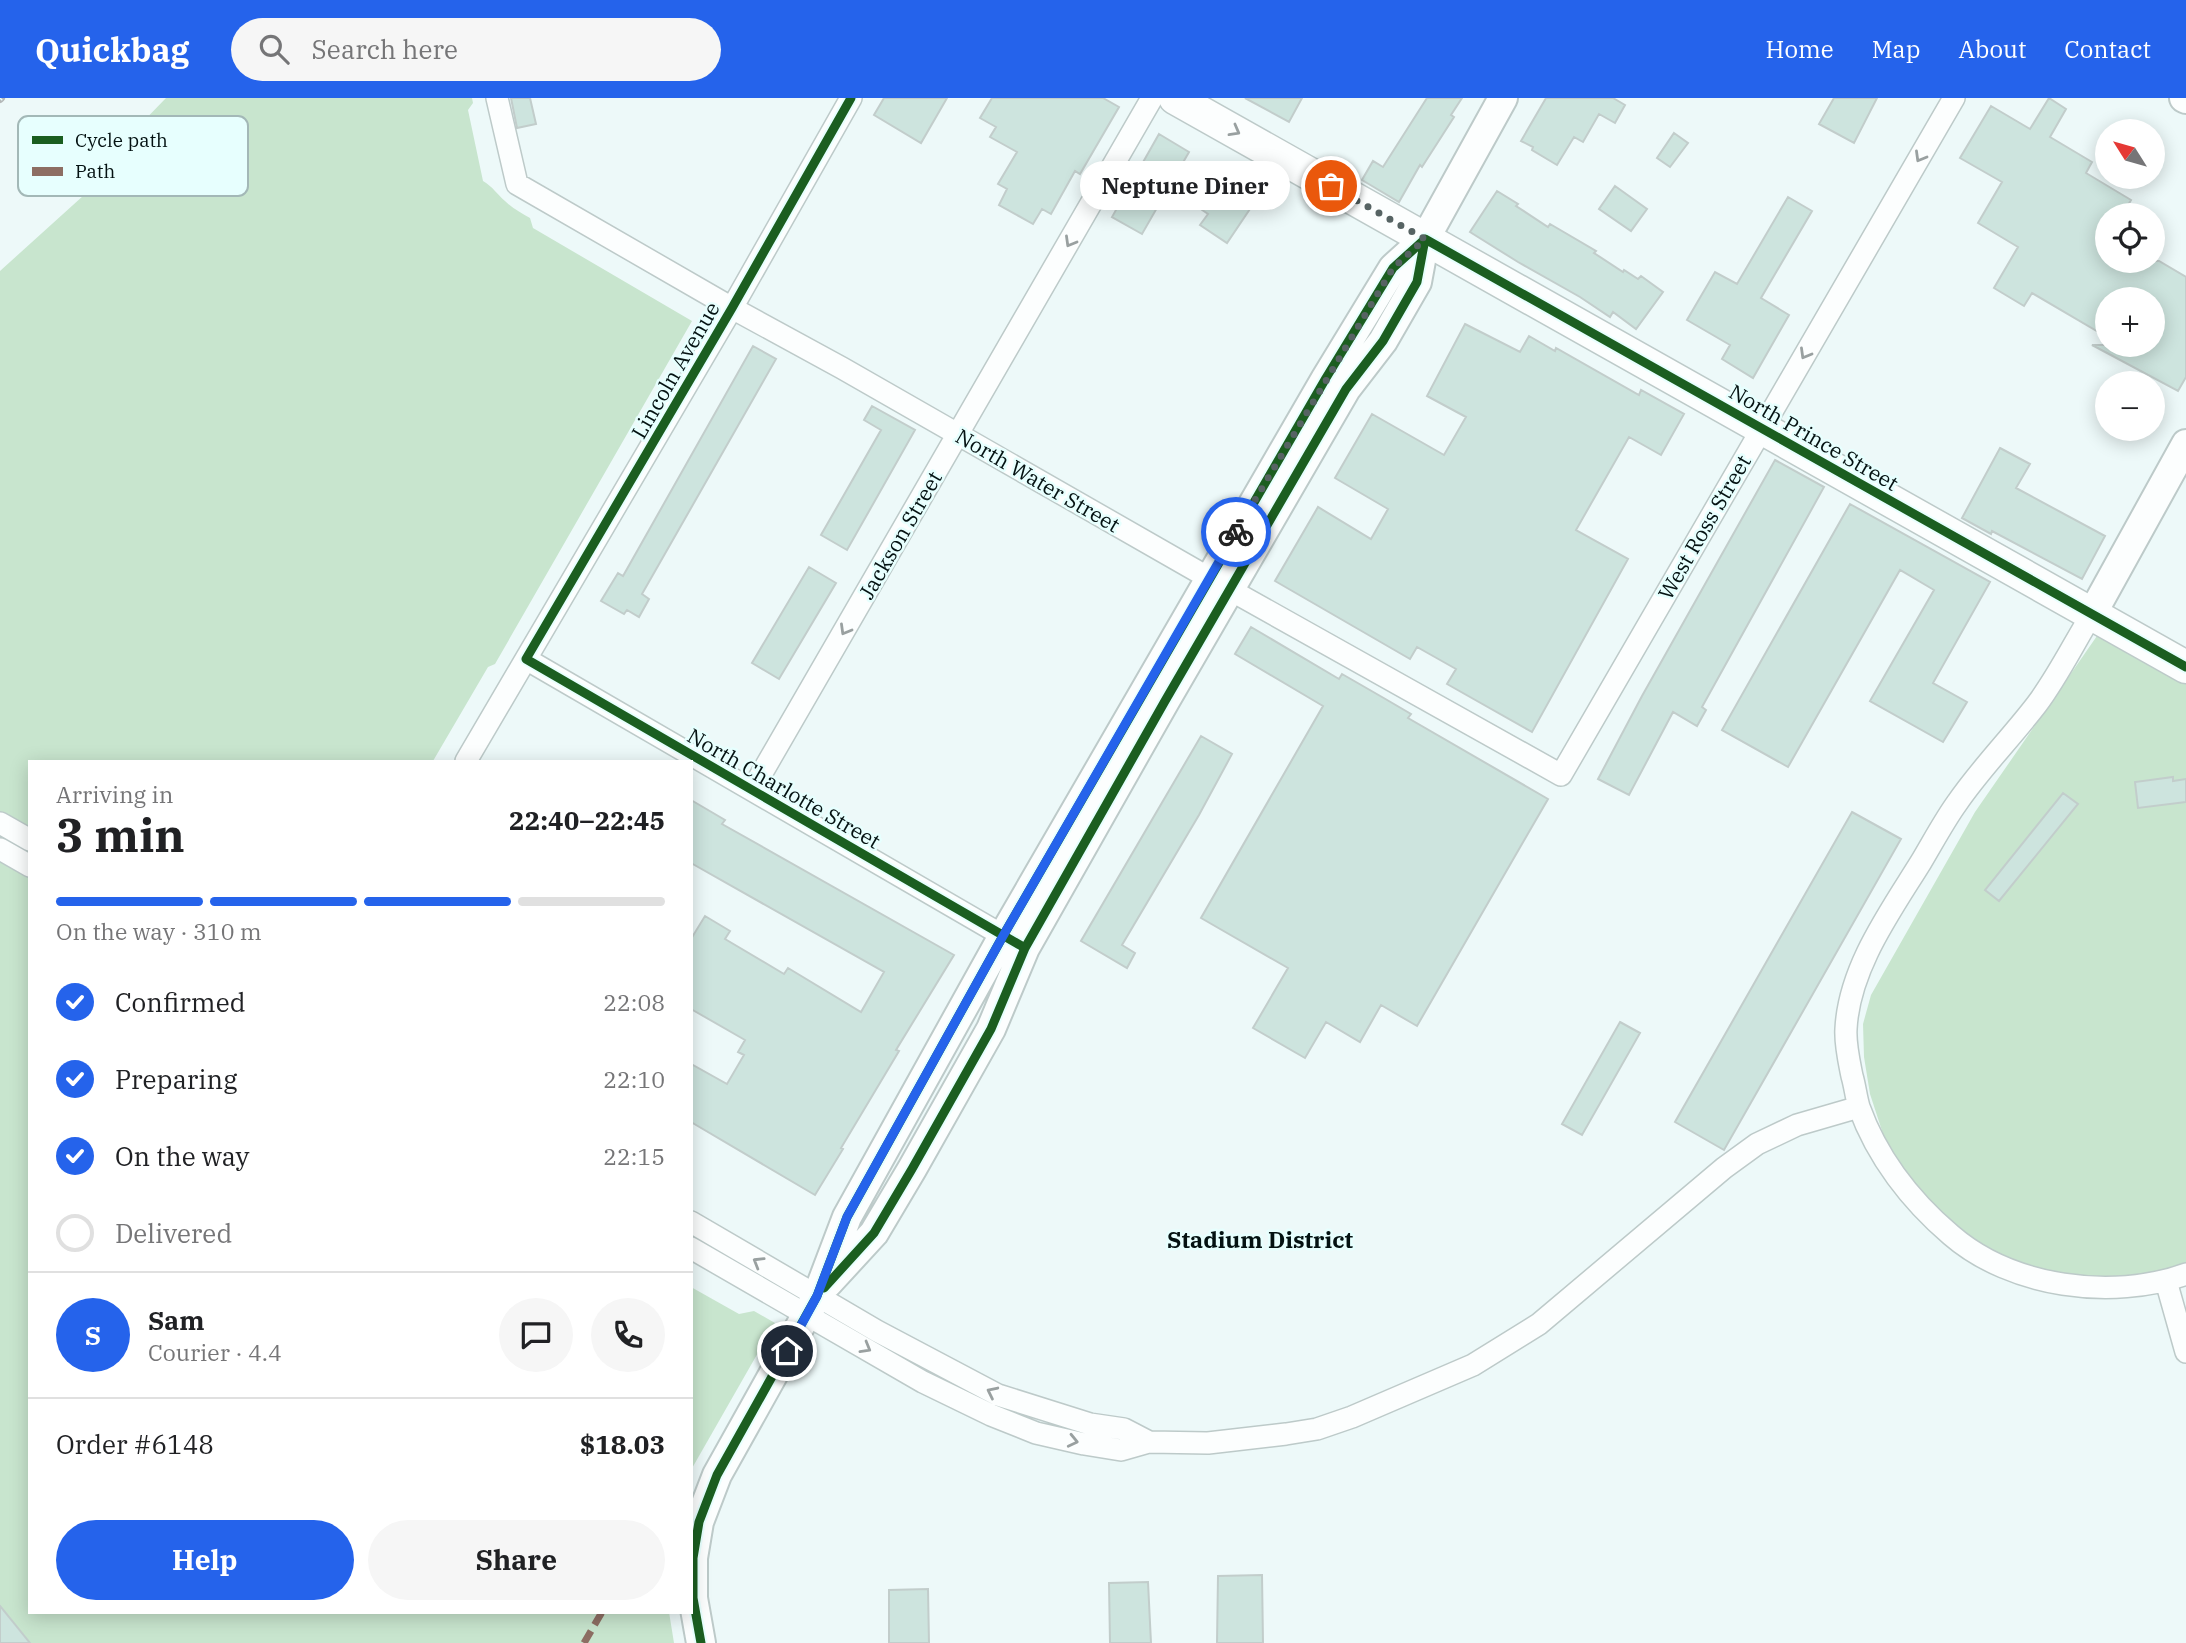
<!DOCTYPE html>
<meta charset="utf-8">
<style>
body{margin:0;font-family:"IBM Plex Serif",serif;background:#f6f6f6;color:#202124;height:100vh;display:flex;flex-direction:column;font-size:26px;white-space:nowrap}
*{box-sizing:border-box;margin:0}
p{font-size:23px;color:#757577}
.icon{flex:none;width:38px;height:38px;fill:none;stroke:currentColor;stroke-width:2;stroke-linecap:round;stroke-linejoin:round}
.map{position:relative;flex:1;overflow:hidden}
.panel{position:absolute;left:28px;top:662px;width:665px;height:854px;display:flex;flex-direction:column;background:#fff;border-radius:0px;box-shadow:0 4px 18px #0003}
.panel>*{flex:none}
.needle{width:46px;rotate:307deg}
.buttons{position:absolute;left:2095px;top:21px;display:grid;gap:14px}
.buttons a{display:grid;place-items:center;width:70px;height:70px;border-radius:50%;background:#fff;box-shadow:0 4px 18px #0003;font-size:35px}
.pin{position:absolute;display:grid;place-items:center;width:60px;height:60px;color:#fff;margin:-30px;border:4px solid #fff;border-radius:50%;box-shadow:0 2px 7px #0007}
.courier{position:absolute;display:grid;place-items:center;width:70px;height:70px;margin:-35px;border:5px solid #2563eb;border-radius:50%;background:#fff;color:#222;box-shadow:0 2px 9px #0007}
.bubble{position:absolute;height:49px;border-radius:24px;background:#fff;box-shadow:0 4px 18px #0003;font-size:23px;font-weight:700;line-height:49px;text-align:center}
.headline em{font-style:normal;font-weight:700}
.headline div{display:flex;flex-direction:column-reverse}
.headline{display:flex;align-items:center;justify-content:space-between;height:119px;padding:0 28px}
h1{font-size:46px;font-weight:700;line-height:52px}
.bar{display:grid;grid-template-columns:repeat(4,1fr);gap:10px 7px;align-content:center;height:84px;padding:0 28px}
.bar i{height:9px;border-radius:5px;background:#e0e0e0}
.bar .current{background:#2563eb}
.bar p{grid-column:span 4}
.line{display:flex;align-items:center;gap:18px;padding:0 28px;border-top:2px solid #e0e0e0}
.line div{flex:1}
.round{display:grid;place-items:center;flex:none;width:74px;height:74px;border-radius:37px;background:#f6f6f6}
ol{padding:0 28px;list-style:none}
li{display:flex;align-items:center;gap:21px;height:77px}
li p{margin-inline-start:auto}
li .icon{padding:7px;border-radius:50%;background:#2563eb;color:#fff;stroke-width:4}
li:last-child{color:#757577}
li i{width:38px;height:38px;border:4px solid #e0e0e0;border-radius:50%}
.primary-button{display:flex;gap:14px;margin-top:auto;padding:14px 28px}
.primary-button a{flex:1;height:80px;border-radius:42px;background:#2563eb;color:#fff;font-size:28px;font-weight:700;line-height:80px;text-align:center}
.primary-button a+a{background:#f6f6f6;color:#202124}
header{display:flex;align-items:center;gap:42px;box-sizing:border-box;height:98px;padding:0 35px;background:#2563eb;color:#fff}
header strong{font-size:33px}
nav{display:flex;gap:38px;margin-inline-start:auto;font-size:24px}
.search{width:490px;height:63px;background:#f6f6f6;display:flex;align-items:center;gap:18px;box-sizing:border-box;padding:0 24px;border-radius:38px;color:#757577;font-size:26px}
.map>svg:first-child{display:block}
</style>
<header>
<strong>Quickbag</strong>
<div class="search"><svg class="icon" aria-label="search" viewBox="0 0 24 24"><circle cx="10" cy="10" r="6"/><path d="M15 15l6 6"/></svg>Search here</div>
<nav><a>Home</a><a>Map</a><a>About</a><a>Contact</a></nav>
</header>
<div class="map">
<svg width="2186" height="1545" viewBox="0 0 2186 1545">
<rect width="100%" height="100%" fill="#edf9f9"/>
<path fill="#c8e5ce" d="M 166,0 L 472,0 L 473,5 L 468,12 L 483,83 C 493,89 497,96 505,103 C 512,110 521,115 530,120 L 533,130 L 692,223 L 495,566 L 488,569 L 433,663 L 30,663 L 30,1514 L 669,1514 L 674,1545 L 0,1545 L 0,173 L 125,60 L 133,34 Z
M 2099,535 L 2186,584 L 2186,1165 L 2159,1173 L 2111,1181 L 2025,1171 L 1989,1152 L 1944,1120 L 1900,1069 L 1885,1042 L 1870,996 L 1864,959 L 1863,926 L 1871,897 L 1975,714 Z
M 691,1189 L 739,1216 L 754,1213 L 775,1225 L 691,1372 Z"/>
<path fill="#cde4de" stroke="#c2cdcb" stroke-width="2" d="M 511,0 L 530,0 L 536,26 L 517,30 Z
M 884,0 L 947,0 L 921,45 L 874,17 Z
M 992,0 L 1103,0 L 1119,9 L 1080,76 L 1075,73 L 1051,116 L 1042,111 L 1033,126 L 999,107 L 1007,91 L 998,86 L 1017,54 L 990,39 L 996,29 L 980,20 Z
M 1245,0 L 1302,0 L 1289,24 Z
M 1427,0 L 1462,0 L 1451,17 L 1454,19 L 1422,69 L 1420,67 L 1399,104 L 1362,82 L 1373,63 L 1383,69 Z
M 1546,0 L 1613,0 L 1625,7 L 1615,25 L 1599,16 L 1583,44 L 1574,39 L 1557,67 L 1532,52 L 1533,49 L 1521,43 Z
M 1834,0 L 1877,0 L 1854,45 L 1819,26 Z
M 2049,0 L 2066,11 L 2050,39 L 2092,64 L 2086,75 L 2131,102 L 2122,117 L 2107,117 L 2107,163 L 2159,163 L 2186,179 L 2186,279 L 2178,293 L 2092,247 L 2152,247 L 2152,201 L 2107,201 L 2107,239 L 2032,195 L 2024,208 L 1994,190 L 2018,149 L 1978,125 L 2002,84 L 1960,60 L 1991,8 L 2030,31 Z
M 1674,35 L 1688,45 L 1670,69 L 1657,60 Z
M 1159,36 L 1189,54 L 1142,136 L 1112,119 Z
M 1219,73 L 1258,99 L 1227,145 L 1200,127 L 1208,116 L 1195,107 Z
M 1615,88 L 1647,111 L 1631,133 L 1599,111 Z
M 1497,93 L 1518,106 L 1516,108 L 1548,129 L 1550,126 L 1596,153 L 1594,155 L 1623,174 L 1624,172 L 1638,181 L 1641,178 L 1663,194 L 1636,231 L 1613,214 L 1610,219 L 1580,199 L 1518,164 L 1470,134 Z
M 1788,99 L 1812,113 L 1761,200 L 1789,217 L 1753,280 L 1722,261 L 1730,247 L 1687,222 L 1715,174 L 1737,186 Z
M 1465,226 L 1520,254 L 1529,238 L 1555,253 L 1556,250 L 1639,297 L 1641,292 L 1684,316 L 1661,357 L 1629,339 L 1576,432 L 1628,461 L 1532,634 L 1447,586 L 1456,571 L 1417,549 L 1410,561 L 1275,483 L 1318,409 L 1371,441 L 1388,411 L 1335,380 L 1372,316 L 1444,357 L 1466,319 L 1427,298 Z
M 753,248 L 776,261 L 642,496 L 649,501 L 639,519 L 627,512 L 624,516 L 601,503 L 618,475 L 623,478 Z
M 872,308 L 915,332 L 847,452 L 821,437 L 881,332 L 864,322 Z
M 2000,350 L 2030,366 L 2016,390 L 2105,438 L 2082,481 L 1992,433 L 1991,436 L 1962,420 Z
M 1775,362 L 1824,389 L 1702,609 L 1706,612 L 1697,628 L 1673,614 L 1629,697 L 1598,681 L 1642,598 Z
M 1850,406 L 1990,484 L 1933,585 L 1967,604 L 1943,644 L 1870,603 L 1934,492 L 1900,472 L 1788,669 L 1722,632 Z
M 809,469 L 836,485 L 779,581 L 752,565 Z
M 1251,529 L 1339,581 L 1342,576 L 1382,599 L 1411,616 L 1408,620 L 1548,701 L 1417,928 L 1381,907 L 1360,944 L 1326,924 L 1305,960 L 1253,930 L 1288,870 L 1201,820 L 1323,608 L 1235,556 Z
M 1201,638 L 1232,656 L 1199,717 L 1122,847 L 1135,855 L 1127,870 L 1081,843 Z
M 2173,679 L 2173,683 L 2186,681 L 2186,704 L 2138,710 L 2135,684 Z
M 2063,695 L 2078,706 L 1999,803 L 1985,792 Z
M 691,702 L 725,722 L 722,726 L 954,857 L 896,952 L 899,953 L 841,1050 L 843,1051 L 815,1097 L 691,1024 L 691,966 L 727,986 L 744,957 L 738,954 L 745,942 L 691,911 L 691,841 L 705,818 L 730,833 L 725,841 L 784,876 L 788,870 L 861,914 L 884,874 L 691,765 Z
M 1852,714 L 1901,741 L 1724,1052 L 1675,1024 Z
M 1620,924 L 1640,935 L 1582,1037 L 1562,1026 Z
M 1262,1477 L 1263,1545 L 1217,1545 L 1218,1478 Z
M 1148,1484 L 1151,1545 L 1110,1545 L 1109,1485 Z
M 928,1491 L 929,1545 L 889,1545 L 889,1492 Z
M 0,1508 L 30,1545 L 0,1545 Z"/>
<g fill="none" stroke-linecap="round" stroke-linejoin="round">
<g stroke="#bdcac9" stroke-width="24">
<path id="minor" d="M 497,0 L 517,86 L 732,210 L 842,270 L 1209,480 L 1561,677 L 1954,0
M 2092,516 C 2074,545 2058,578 2037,606 C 2011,640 1981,670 1957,705 C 1944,723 1933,744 1921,764 C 1890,814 1849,870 1846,931 C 1845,946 1849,963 1852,978 C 1855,988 1856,999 1859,1009 C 1877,1059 1911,1103 1951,1137 C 2011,1189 2112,1203 2186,1176
M 526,561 L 1014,844
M 466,663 L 732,210 L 851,0
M 752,692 L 1152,0
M 0,725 L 30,742
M 0,751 L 30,768
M 691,1124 L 877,1233 L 998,1297 L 1090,1326 L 1124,1331 L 1149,1344
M 691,1150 L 923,1284 L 991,1317 L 1036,1335 L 1084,1346 L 1121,1352 L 1149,1344 L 1208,1345 L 1286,1336 L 1317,1331 L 1352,1319 L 1473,1267 L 1539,1226 L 1724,1070 L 1757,1046 L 1797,1027 L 1859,1009
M 2166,1183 L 2186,1254"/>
</g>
<g stroke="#bdcac9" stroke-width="32">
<path id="major" d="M 2184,0 L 2186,1
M 2092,516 L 2186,346
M 828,1185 L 874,1135 L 912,1071 L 991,931 L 1025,850 L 1165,603 L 1346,291 L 1383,243 L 1417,184 L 1425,141
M 701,1545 L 693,1500 L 693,1460 L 699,1424 L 717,1377 L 817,1198 L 847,1119 L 1003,838 L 1326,280 L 1393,170 L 1425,141 L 1503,0"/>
</g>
<g stroke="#bdcac9" stroke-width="35">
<path id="highway" d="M 1175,0 L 2186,569"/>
</g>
<use href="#minor" stroke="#fcfefe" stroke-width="21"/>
<use href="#major" stroke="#fcfefe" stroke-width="28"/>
<use href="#highway" stroke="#fcfefe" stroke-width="32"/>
<g stroke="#b4b8b8" stroke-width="8">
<path id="rail" d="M 0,1 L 1,0"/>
</g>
<use href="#rail" stroke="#e7fffe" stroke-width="5" stroke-dasharray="16" stroke-linecap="butt"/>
<path stroke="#8d6e63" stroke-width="7" stroke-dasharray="14 7" stroke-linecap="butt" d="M 584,1545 L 602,1514"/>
<g stroke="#e7fffe" stroke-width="13">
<path id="cycleway" d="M 851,0 L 732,210 L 526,561 L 1025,850
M 1425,141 L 2186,569
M 824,1190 L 874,1135 L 912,1071 L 991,931 L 1025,850 L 1165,603 L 1346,291 L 1383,243 L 1417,184 L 1425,141
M 701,1545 L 693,1500 L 693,1460 L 699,1424 L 717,1377 L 817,1198 L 847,1119 L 1003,838 L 1326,280 L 1393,170 L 1425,141"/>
</g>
<use href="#cycleway" stroke="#1b5e20" stroke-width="9"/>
</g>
<defs><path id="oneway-chevron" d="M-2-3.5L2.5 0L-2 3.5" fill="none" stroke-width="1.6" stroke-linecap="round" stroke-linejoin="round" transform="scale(1.75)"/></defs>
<g stroke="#99a0a0">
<use href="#oneway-chevron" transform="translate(1235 33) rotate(29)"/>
<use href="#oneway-chevron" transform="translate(1920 59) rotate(120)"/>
<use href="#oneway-chevron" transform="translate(1070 144) rotate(120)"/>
<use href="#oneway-chevron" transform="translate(1805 256) rotate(120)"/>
<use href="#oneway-chevron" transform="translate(845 532) rotate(120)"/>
<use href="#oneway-chevron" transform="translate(758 1164) rotate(-149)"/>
<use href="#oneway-chevron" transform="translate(866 1250) rotate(30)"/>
<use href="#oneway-chevron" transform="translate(992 1294) rotate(-154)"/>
<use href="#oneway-chevron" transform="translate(1073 1343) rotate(13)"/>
</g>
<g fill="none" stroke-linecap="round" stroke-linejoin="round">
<path stroke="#566363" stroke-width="7" stroke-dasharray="0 12.6" d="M 1236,434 L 1393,170 L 1425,141 L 1331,88"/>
<path stroke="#2563eb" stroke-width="9" d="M 787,1253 L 817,1198 L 847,1119 L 883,1054 L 1003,838 L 1236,434"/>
</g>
<g text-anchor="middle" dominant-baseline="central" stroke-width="5" stroke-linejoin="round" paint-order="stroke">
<g font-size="21" fill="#041212" stroke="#e7fffe">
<text transform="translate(675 272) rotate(-60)">Lincoln Avenue</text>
<text transform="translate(1814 339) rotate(30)">North Prince Street</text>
<text transform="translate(1038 382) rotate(30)">North Water Street</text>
<text transform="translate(1704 429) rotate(-60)">West Ross Street</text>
<text transform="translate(900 437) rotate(-60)">Jackson Street</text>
<text transform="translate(784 690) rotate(30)">North Charlotte Street</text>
</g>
<g font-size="23" font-weight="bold" fill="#041212" stroke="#e7fffe">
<text x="1260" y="1141">Stadium District</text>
</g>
</g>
<rect x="18" y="18" width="230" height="80" rx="10" fill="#e7fffe" stroke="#a3b8b7" stroke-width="2"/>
<rect x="32" y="38" width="31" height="8" fill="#1b5e20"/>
<rect x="32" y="69" width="31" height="9" fill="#8d6e63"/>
<g font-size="19" fill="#041212">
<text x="75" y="49">Cycle path</text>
<text x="75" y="80">Path</text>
</g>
</svg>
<div class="buttons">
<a><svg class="needle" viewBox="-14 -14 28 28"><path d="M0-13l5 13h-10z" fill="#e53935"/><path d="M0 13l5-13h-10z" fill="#757577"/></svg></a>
<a><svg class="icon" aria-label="locate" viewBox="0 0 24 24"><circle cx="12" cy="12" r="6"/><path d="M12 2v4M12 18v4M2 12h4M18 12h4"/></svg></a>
<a>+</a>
<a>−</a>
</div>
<div class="pin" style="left:1331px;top:88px;background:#ea580c"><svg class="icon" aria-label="bag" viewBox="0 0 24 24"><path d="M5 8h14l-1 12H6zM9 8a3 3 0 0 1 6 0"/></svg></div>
<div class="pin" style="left:787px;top:1253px;background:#1f2937"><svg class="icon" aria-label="home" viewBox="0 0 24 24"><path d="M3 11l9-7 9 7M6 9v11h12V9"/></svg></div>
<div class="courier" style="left:1236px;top:434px"><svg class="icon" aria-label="bike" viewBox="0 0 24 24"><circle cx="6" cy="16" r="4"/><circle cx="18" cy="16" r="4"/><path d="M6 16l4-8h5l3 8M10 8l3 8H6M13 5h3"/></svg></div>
<div class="bubble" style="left:1080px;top:63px;width:210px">Neptune Diner</div>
<section class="panel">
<div class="headline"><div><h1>3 min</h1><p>Arriving in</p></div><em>22:40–22:45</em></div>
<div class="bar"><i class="current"></i><i class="current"></i><i class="current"></i><i></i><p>On the way · 310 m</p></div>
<ol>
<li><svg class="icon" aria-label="check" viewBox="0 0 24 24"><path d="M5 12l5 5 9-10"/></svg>Confirmed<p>22:08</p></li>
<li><svg class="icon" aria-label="check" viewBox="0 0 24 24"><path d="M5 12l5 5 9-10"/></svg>Preparing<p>22:10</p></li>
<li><svg class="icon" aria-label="check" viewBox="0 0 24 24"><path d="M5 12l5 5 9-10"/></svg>On the way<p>22:15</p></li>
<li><i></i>Delivered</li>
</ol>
<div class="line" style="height:126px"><b class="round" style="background:#2563eb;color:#fff">S</b><div><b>Sam</b><p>Courier · 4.4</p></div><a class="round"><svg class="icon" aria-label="chat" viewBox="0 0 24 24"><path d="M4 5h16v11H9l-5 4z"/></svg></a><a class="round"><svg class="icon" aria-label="phone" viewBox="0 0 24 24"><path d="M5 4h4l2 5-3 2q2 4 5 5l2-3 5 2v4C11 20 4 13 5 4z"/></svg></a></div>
<div class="line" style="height:91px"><div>Order #6148</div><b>$18.03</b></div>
<div class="primary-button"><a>Help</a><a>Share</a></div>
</section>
</div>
